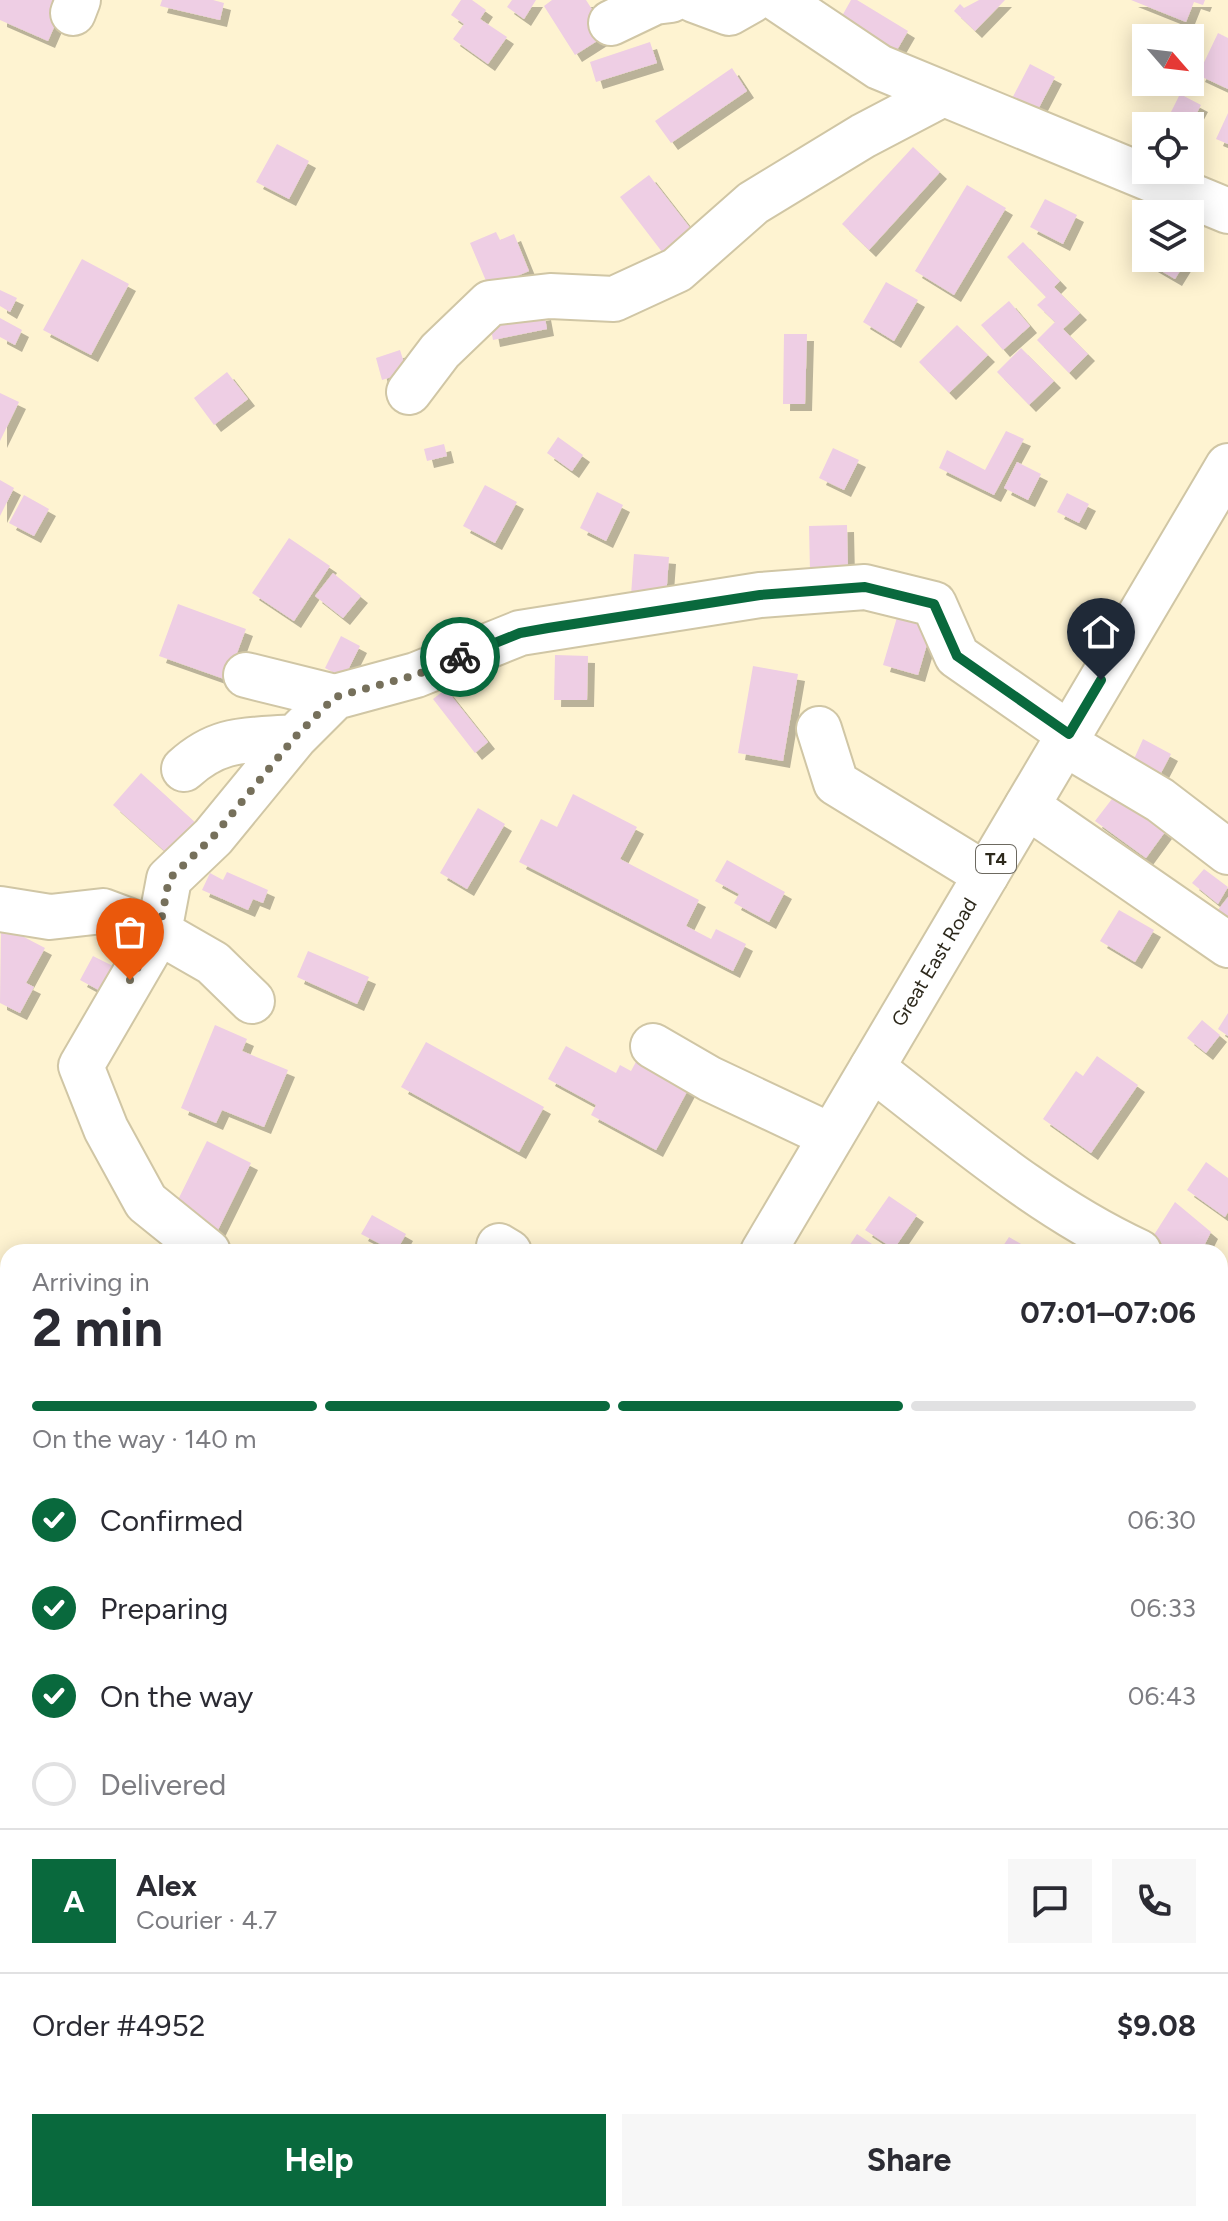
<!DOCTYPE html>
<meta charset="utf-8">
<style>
body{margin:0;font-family:Figtree,sans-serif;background:#f7f7f7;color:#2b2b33;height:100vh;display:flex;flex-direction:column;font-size:30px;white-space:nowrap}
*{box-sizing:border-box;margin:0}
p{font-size:26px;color:#7c7c81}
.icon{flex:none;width:44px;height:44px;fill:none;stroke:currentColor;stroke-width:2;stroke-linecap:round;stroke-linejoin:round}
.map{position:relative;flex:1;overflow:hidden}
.panel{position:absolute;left:0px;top:1244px;width:1228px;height:978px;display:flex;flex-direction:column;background:#fff;border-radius:24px 24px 0 0;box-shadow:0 4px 20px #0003}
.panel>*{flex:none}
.needle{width:52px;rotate:118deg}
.controls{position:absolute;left:1132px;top:24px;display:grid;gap:16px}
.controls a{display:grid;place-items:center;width:72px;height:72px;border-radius:0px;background:#fff;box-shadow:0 4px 20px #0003;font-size:40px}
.pin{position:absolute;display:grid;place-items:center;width:68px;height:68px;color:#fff;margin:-82px -34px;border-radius:50% 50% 50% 0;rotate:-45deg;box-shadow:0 0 8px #0007}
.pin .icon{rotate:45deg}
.courier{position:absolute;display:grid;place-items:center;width:80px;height:80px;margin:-40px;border:6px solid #09693d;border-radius:50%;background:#fff;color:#222;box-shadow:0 2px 10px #0007}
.head em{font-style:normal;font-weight:700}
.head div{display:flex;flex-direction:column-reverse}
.head{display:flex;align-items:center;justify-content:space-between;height:136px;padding:0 32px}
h1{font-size:52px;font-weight:700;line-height:60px}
.bar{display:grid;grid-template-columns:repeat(4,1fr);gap:12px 8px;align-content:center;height:96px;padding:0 32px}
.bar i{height:10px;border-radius:6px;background:#e1e1e2}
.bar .current{background:#09693d}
.bar p{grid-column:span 4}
.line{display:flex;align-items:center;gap:20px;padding:0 32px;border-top:2px solid #e1e1e2}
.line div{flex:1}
.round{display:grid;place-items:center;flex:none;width:84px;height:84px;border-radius:0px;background:#f7f7f7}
ol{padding:0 32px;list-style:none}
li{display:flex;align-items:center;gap:24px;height:88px}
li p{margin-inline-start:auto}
li .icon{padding:8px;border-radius:50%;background:#09693d;color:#fff;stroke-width:4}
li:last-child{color:#7c7c81}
li i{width:44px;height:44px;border:4px solid #e1e1e2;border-radius:50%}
.button{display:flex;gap:16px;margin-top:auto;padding:16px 32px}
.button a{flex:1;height:92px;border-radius:0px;background:#09693d;color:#fff;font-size:32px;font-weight:700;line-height:92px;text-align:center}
.button a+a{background:#f7f7f7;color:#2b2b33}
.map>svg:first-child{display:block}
</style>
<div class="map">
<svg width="1228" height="2221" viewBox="0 0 1228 2221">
<defs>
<filter id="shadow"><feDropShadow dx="7" dy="7" stdDeviation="0" flood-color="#0004"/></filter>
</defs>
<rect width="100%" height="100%" fill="#fef3d1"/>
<path fill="#eecee4" filter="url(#shadow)" d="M 0,0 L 66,0 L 48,41 L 0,20 Z
M 162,0 L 213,0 L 224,3 L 220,20 L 160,6 Z
M 461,0 L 472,0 L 486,10 L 480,19 L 507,37 L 488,64 L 453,39 L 464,24 L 451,15 Z
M 512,0 L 536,0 L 524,19 L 507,7 Z
M 552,0 L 586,0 L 608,34 L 575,55 L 544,6 Z
M 851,0 L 857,0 L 908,31 L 897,50 L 842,16 Z
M 979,0 L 1005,0 L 975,31 L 954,11 L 960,4 L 964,8 Z
M 1131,0 L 1205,0 L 1203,5 L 1194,2 L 1186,22 Z
M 1218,33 L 1228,38 L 1228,89 L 1198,75 Z
M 650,42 L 657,63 L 596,82 L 590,62 Z
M 1030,64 L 1055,77 L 1031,123 L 1006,110 Z
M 732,68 L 747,91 L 671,143 L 655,121 Z
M 1180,94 L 1201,105 L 1190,126 L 1164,126 Z
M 1228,113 L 1228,144 L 1216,139 Z
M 277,144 L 309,161 L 289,199 L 256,182 Z
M 913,147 L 940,172 L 869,250 L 842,224 Z
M 649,175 L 698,238 L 669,261 L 620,197 Z
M 967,185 L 1006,208 L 954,295 L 915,271 Z
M 1045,199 L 1077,215 L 1063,244 L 1030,227 Z
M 496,232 L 500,240 L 514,234 L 529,271 L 489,288 L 470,243 Z
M 1023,242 L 1060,281 L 1054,287 L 1080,313 L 1063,329 L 1088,354 L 1069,373 L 1037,340 L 1055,322 L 1037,305 L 1046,297 L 1007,257 Z
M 1146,258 L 1188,258 L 1175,279 L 1144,261 Z
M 82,259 L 129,284 L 91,355 L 43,330 Z
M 886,282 L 918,300 L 894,341 L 863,322 Z
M 0,290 L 17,298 L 10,312 L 0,306 Z
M 1009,301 L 1030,326 L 1003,350 L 981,325 Z
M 544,313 L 547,329 L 493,340 L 490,324 Z
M 0,318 L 22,330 L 15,345 L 0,337 Z
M 957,325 L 988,355 L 949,393 L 919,362 Z
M 784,334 L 807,334 L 805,404 L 783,404 Z
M 1021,348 L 1054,381 L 1029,405 L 997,372 Z
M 400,350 L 407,372 L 382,380 L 376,358 Z
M 227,372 L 248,399 L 214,425 L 194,398 Z
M 0,393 L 19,402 L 0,441 Z
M 1006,431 L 1024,439 L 994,495 L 939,468 L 947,450 L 985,470 Z
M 558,437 L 583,455 L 572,471 L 547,453 Z
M 444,444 L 447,456 L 427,461 L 424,449 Z
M 833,448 L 859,460 L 844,490 L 819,478 Z
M 1017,462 L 1041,474 L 1028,500 L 1004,488 Z
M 0,480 L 14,488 L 0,516 Z
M 485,485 L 517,502 L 495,543 L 463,526 Z
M 597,492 L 623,505 L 606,541 L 580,528 Z
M 1067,493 L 1089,504 L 1079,523 L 1057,512 Z
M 24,495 L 49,509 L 34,536 L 9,523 Z
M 847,525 L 848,570 L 810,571 L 809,526 Z
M 289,538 L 330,566 L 294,621 L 252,593 Z
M 634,554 L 669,557 L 666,598 L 631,595 Z
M 333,573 L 361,596 L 343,618 L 315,596 Z
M 178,604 L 246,629 L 227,680 L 159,656 Z
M 898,614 L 933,624 L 918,675 L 883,665 Z
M 341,636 L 360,646 L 344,678 L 325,668 Z
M 555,655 L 588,656 L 587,700 L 554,700 Z
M 753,666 L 798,674 L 783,761 L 738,753 Z
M 446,689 L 488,742 L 475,753 L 433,699 Z
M 1143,739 L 1171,754 L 1161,773 L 1134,759 Z
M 141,773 L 197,824 L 169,855 L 113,805 Z
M 573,794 L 637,827 L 620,859 L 699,900 L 686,926 L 711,939 L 716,929 L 746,944 L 733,971 L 519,862 L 541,819 L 557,827 Z
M 1115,795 L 1165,832 L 1146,858 L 1095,821 Z
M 478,808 L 505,824 L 467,889 L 440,873 Z
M 727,860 L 785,892 L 769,922 L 734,903 L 739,894 L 715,881 Z
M 1204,869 L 1228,887 L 1218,904 L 1192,883 Z
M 227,872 L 268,890 L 263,903 L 253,899 L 248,910 L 202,890 L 210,873 L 223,880 Z
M 1228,897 L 1228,926 L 1214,915 Z
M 1119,910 L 1154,930 L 1135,962 L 1100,941 Z
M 1,925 L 45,948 L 26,983 L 34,987 L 20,1013 L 0,1003 Z
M 308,951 L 369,977 L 357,1004 L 297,977 Z
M 93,956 L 119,969 L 106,994 L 80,980 Z
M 1228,1013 L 1228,1036 L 1218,1029 Z
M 1202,1020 L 1220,1035 L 1206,1053 L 1187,1038 Z
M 215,1025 L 247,1039 L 242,1051 L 288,1070 L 264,1127 L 222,1110 L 216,1123 L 181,1108 Z
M 426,1042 L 544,1107 L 519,1152 L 401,1087 Z
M 566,1046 L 616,1073 L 620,1065 L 631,1071 L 638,1058 L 690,1086 L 656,1150 L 591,1115 L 596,1105 L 548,1079 Z
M 1097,1056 L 1138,1085 L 1091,1153 L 1043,1119 L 1076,1071 L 1083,1076 Z
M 207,1141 L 251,1163 L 215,1236 L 171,1214 Z
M 1206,1162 L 1228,1178 L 1228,1212 L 1225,1217 L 1187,1190 Z
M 889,1196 L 917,1215 L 894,1249 L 865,1230 Z
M 1175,1202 L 1211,1232 L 1201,1252 L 1175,1252 L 1152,1238 Z
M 372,1215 L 406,1234 L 396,1252 L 361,1234 Z
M 857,1234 L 884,1252 L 845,1252 Z
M 1009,1237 L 1035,1252 L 999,1252 Z
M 0,1392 L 8,1396 L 8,1417 L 0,1414 Z
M 1228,1482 L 1228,1567 L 1220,1576 L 1220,1491 Z
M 0,1554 L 8,1559 L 8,1594 L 0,1589 Z
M 1228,1680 L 1228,1776 L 1220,1768 L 1220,1688 Z
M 0,2010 L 8,2015 L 8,2064 L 4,2071 L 0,2068 Z
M 284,2214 L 308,2214 L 321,2221 L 280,2221 Z
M 688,2214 L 719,2214 L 716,2221 L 697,2221 L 687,2218 Z
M 781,2214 L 833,2214 L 831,2221 L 779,2221 Z"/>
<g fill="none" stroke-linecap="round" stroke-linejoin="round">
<g stroke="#d0c6a5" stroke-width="48">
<path id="minor" d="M 694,0 L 729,13 L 752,0
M 779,0 L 879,67 L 1228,211
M 73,13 L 78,0
M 611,23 L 655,2 L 671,0
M 409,392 L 440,351 L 490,303 L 550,296 L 614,299 L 677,270 L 753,203 L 863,136 L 943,94
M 246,675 L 335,697
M 819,729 L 836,783 L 986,875
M 1064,743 L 1160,800 L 1228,852
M 184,769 C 220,736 248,741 295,737 L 335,697 L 416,675 L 520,633 L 760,595 L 865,587 L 934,604 L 957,656 L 1069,734
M 1027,806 L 1228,945
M 0,909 L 50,917 L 103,911 L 159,932 L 169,879 L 213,837 L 295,737
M 653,1046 L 710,1079 L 831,1136
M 872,1068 C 958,1134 1040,1206 1139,1252
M 499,1246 L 509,1252
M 208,1252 L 146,1202 L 106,1129 L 81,1066 L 159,932 L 213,963 L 252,1001
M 0,1517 L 8,1519
M 1220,1984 L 1228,1984
M 1220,2065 L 1228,2069
M 0,2140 L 8,2135
M 380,2214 L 387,2221
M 744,2221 L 749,2214"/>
</g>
<g stroke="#d0c6a5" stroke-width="48">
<path id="highway" d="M 763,1252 L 1228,466
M 187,2221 L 191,2214"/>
</g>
<use href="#minor" stroke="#fff" stroke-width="44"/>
<use href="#highway" stroke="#fff" stroke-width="44"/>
</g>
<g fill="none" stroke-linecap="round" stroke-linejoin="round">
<path stroke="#76705b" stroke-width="8" stroke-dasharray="0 14.4" d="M 130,980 L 159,932 L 169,879 L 213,837 L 295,737 L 335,697 L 416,675 L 460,657"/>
<path stroke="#09693d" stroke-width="10" d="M 460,657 L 520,633 L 548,628 L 760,595 L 865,587 L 934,604 L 957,656 L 1069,734 L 1101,680"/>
</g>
<g text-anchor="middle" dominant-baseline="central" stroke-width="6" stroke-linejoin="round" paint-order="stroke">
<rect fill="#fff" stroke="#6c6960" stroke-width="2" x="976" y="845" width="40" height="28" rx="6"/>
<g font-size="18" font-weight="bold" fill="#2d291c">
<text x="996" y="859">T4</text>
</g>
<g font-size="20" fill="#2d291c" stroke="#fff">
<text transform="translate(934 962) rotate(-59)">Great East Road</text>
</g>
</g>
</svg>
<div class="controls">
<a><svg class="needle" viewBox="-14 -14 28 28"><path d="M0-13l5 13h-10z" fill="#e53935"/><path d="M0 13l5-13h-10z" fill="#7c7c81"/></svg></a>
<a><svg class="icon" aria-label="locate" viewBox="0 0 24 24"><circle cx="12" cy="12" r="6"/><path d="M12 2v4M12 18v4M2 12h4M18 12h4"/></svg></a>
<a><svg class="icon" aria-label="layers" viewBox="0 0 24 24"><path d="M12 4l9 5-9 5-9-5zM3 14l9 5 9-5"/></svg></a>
</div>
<div class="pin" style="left:130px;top:980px;background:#ea580c"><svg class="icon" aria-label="bag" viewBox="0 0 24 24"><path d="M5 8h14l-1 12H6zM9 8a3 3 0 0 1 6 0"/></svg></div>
<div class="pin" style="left:1101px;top:680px;background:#1f2937"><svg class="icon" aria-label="home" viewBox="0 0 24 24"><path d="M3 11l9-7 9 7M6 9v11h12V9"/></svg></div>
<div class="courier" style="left:460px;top:657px"><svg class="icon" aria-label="bike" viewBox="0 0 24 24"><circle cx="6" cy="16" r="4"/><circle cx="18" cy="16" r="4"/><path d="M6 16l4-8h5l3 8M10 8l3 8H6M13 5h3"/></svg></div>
<section class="panel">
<div class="head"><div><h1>2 min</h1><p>Arriving in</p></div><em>07:01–07:06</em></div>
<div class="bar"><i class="current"></i><i class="current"></i><i class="current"></i><i></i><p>On the way · 140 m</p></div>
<ol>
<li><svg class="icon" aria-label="check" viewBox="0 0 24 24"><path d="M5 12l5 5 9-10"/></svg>Confirmed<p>06:30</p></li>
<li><svg class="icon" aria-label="check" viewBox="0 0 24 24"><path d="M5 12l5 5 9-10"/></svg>Preparing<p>06:33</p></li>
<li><svg class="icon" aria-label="check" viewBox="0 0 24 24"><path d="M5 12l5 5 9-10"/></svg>On the way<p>06:43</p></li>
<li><i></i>Delivered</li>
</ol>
<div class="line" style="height:144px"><b class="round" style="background:#09693d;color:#fff">A</b><div><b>Alex</b><p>Courier · 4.7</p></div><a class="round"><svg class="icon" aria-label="chat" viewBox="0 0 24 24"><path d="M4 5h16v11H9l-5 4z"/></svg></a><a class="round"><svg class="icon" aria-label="phone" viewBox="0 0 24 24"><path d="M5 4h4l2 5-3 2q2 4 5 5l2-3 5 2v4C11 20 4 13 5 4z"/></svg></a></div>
<div class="line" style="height:104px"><div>Order #4952</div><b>$9.08</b></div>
<div class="button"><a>Help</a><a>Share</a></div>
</section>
</div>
